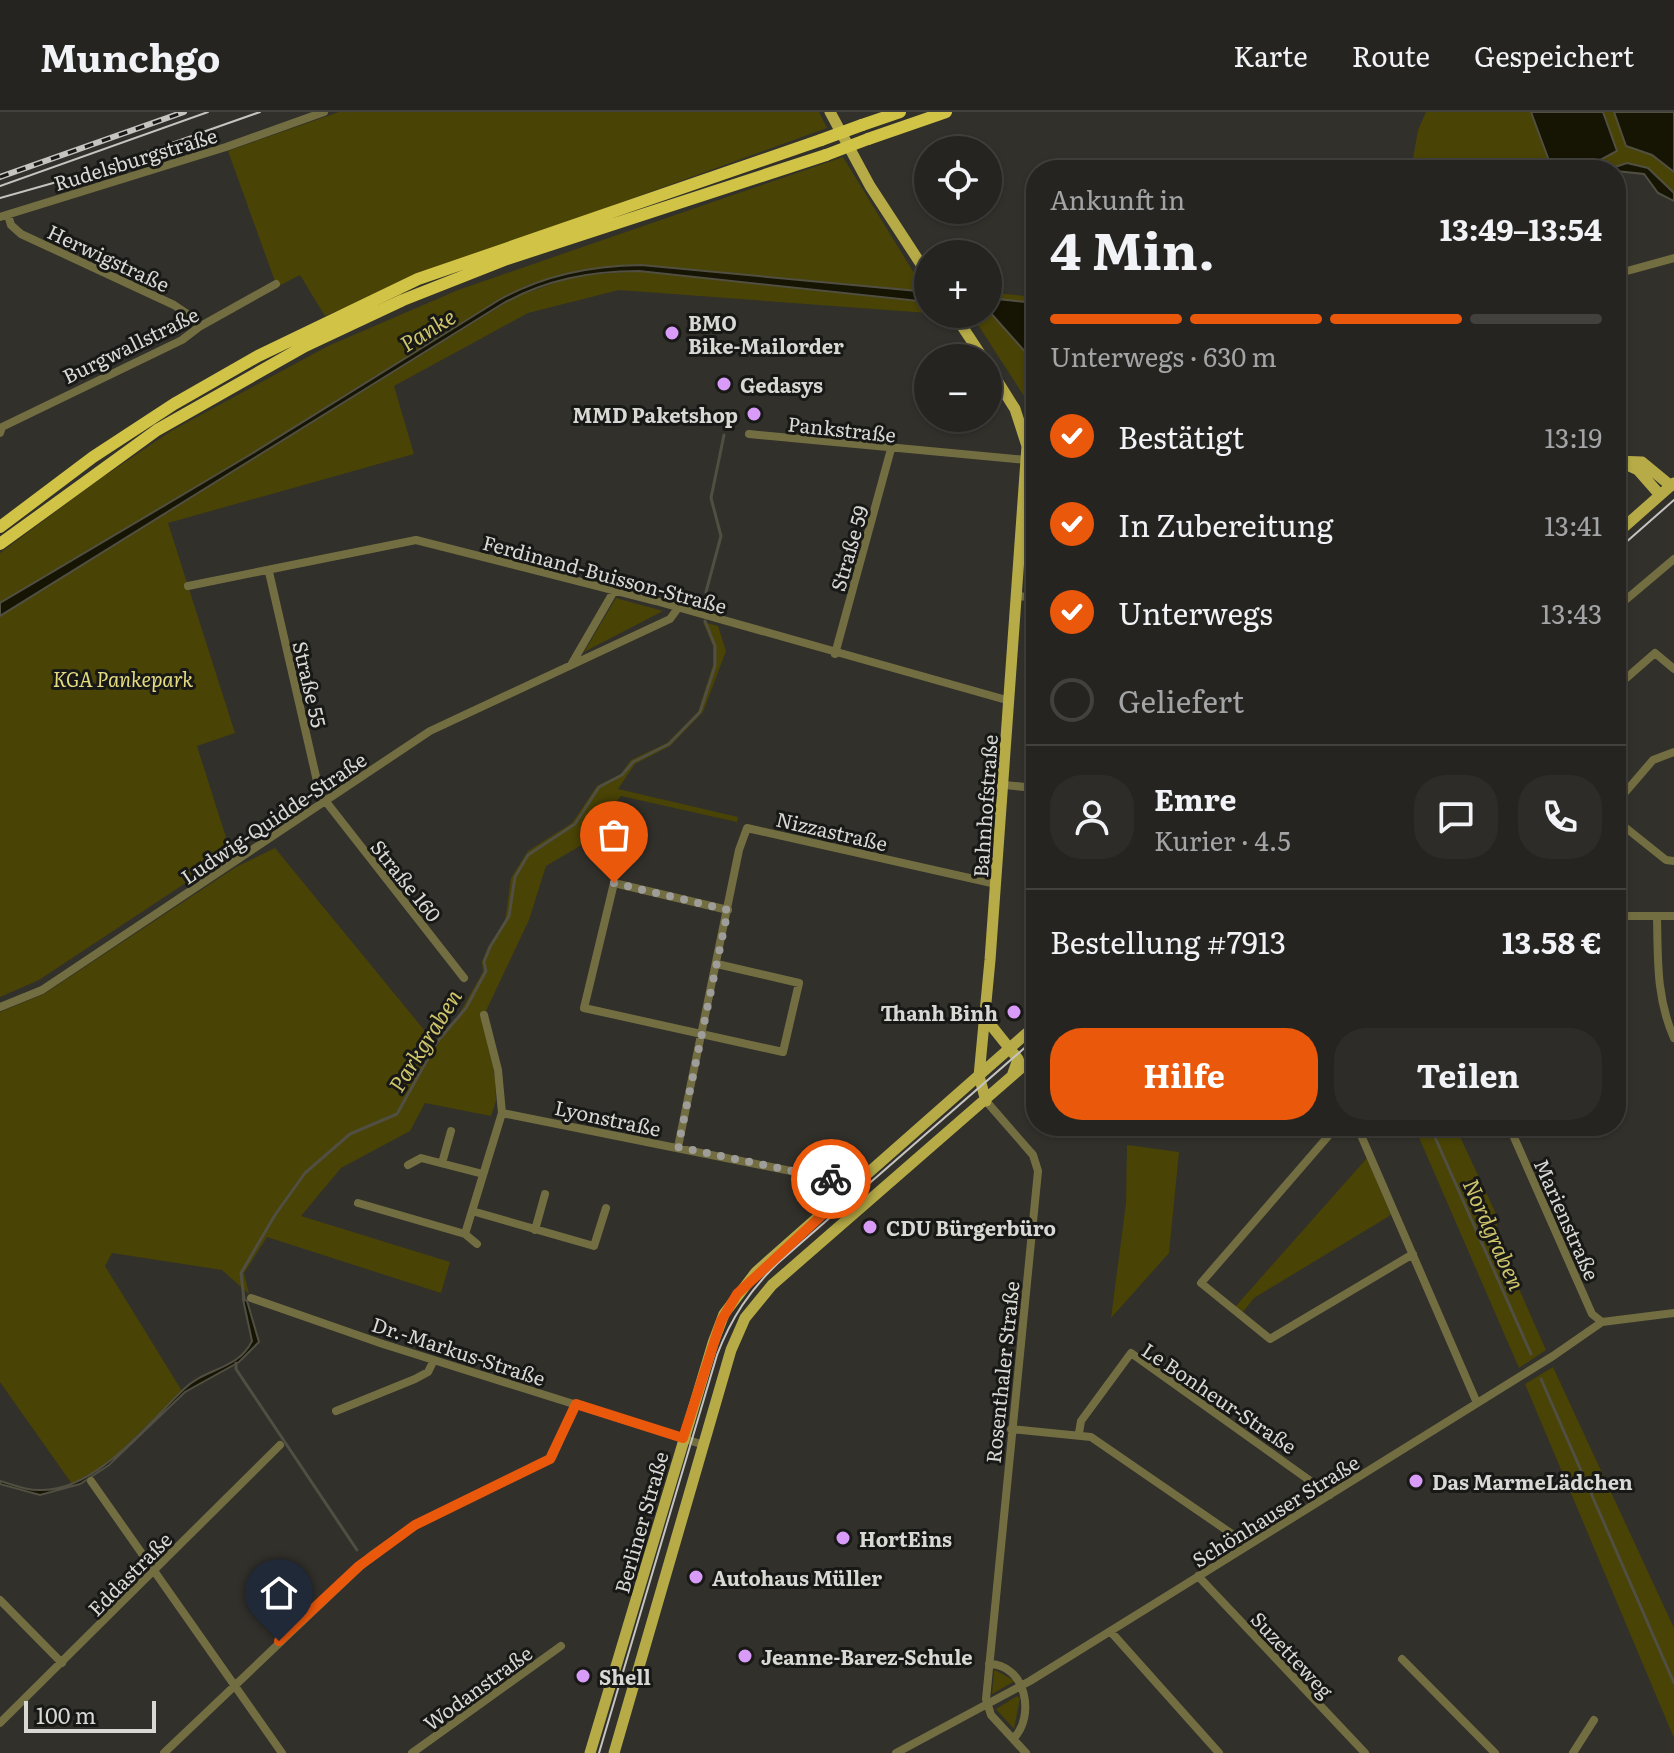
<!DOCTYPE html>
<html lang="de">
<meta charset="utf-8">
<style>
body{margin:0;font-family:Literata,serif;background:#2d2c29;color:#f1f3f6;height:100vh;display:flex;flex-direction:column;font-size:30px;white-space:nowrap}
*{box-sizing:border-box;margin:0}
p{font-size:26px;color:#a3a4a5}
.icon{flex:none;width:44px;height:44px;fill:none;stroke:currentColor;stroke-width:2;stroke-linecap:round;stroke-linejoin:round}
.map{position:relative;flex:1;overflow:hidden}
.drawer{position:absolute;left:1026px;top:48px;width:600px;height:976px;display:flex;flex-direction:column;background:#252420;border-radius:32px;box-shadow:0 2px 6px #0004,0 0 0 2px #42413e}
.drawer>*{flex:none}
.controls{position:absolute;left:914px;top:24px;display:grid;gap:16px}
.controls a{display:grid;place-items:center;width:88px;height:88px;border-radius:50%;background:#252420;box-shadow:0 2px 6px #0004,0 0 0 2px #42413e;font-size:40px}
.scale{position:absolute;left:24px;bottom:20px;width:132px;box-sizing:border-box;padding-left:8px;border:4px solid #d8d8d5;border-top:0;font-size:22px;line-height:28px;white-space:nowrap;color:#d8d8d5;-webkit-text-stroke:6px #181816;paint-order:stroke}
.pin{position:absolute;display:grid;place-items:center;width:68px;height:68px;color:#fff;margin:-82px -34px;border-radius:50% 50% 50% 0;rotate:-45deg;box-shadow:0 0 8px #0007}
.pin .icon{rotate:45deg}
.courier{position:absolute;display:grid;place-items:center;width:80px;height:80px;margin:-40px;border:6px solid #ea580c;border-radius:50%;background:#fff;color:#222;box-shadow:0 2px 10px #0007}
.headline em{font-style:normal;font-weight:700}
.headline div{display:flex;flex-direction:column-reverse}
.headline{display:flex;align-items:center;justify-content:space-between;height:136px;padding:0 24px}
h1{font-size:52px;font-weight:700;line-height:60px}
.bar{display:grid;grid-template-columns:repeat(4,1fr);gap:12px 8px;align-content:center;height:96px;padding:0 24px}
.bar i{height:10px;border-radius:6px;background:#42413e}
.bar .on{background:#ea580c}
.bar p{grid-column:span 4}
.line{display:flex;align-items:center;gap:20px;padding:0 24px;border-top:2px solid #42413e}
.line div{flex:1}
.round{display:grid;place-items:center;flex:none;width:84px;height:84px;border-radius:32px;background:#2d2c29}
ol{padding:0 24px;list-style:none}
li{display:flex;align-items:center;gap:24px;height:88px}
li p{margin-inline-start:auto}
li .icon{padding:8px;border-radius:50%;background:#ea580c;color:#fff;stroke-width:4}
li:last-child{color:#a3a4a5}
li i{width:44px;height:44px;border:4px solid #42413e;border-radius:50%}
.primary-button{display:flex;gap:16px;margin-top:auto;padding:16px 24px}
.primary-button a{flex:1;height:92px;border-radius:32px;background:#ea580c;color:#fff;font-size:32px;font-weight:700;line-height:92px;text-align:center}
.primary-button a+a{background:#2d2c29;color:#f1f3f6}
header{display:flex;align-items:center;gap:48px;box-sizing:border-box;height:112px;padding:0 40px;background:#252420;border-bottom:2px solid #42413e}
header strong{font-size:38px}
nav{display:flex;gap:44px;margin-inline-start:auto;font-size:28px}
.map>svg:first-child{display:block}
</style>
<header>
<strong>Munchgo</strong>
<nav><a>Karte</a><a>Route</a><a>Gespeichert</a></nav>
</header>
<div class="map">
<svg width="1674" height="1641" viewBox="0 0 1674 1641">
<rect width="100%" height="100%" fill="#31302b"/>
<path fill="#494305" d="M 339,0 L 819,0 L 827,16 L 435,158 L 325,204 L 300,163 L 277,175 L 228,39 Z
M 1426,0 L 1531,0 L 1550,54 L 1556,58 L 1411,58 L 1418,18 Z
M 1603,0 L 1614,0 L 1627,34 L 1652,43 L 1674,60 L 1674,81 C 1663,75 1657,61 1646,56 C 1629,48 1599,58 1577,58 L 1617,39 Z
M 843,45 L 925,179 L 641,153 L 568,161 L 528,173 L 499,188 L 248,344 L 0,491 L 0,441 L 97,369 L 171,319 L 328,234 L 458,178 Z
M 639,159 L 922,188 L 928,190 L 928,201 L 619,178 L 528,201 L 394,274 L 414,342 L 168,411 L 235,621 L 197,634 L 231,741 L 39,868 L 0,885 L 0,504 L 515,185 L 575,164 Z
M 988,180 L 1036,185 L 1036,191 L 988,186 Z
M 988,198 L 1036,252 L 1036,311 L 1031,295 L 971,202 L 988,202 Z
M 616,486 L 663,499 L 584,540 Z
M 703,510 L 718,514 L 726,539 L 703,600 L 670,634 L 635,652 L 618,677 L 738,705 L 737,710 L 621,684 L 585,731 L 546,754 L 529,808 L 485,901 L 495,967 L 496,989 L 491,1004 L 425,991 L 410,1019 L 341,1056 L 301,1104 L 450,1150 L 441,1181 L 267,1125 L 244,1161 L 249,1182 L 222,1158 L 112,1141 L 105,1154 L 182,1279 L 107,1352 L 72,1372 L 0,1270 L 0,900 L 44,882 L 236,755 L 275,736 L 434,930 L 454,911 L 483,860 L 482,849 L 488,835 L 505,809 L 511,766 L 528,739 L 572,711 L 597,674 L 621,662 L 631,648 L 667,631 L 698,600 L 713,553 L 713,534 Z
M 1414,1014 L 1455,1014 L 1497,1104 L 1497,1127 L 1546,1238 L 1519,1256 Z
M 1127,1033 L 1179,1040 L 1169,1141 L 1111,1206 L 1126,1091 Z
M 1367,1046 L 1391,1103 L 1254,1186 L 1242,1201 L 1235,1195 Z
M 1553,1255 L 1674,1516 L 1674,1626 L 1525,1272 Z
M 995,1558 L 1015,1569 L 992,1582 L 994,1559 Z
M 1017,1584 L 1020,1586 L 1014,1617 L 996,1597 Z"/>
<path fill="#161403" stroke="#504f42" stroke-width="2" d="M 1531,0 L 1603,0 L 1617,39 C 1599,48 1569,69 1551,54 Z
M 1614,0 L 1674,0 L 1674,60 L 1652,43 L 1626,34 Z
M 1627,51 L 1648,56 L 1674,81 L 1674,89 L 1658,81 L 1644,62 L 1606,58 Z
M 641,153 L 928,180 L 928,190 L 639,159 C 589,159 545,168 502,192 L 0,504 L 0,491 L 248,344 L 499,188 C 544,163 590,154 641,153 Z
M 988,186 L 1036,191 L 1036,252 L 988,198 Z
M 243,1187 L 247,1189 L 259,1230 L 239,1250 L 185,1280 L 109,1353 L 80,1372 L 40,1383 L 0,1372 L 0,1369 C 14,1373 27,1379 42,1378 C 97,1378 147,1312 184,1277 C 205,1256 238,1258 252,1229 Z"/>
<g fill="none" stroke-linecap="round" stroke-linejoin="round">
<path stroke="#504f42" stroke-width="3" d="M 708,496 L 706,480 L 721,424 L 711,386 L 724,323
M 1430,1014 L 1531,1242
M 244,1188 L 241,1161 L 275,1103 L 305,1061 L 350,1022 L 397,1002 L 437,930 L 466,896 L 486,859 L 484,850 L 490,835 L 509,804 L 515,765 L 528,743 L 575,712 L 599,675 L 622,663 L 633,650 L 669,632 L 700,600 L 715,554 L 715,534 L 705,509
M 236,1251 L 236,1257 L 357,1438
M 1541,1267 L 1674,1571"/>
<path stroke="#736e41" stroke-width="8" d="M 8,103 L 11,113 L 21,122 L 174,193 L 195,207 L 199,215
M 0,105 L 226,35 L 324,0
M 1616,162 L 1674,146
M 0,321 L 2,315 L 182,228 L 199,215 L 276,172
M 749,322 L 1027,348
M 269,460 L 320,682 L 464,866
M 188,474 L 416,428 L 656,489 L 1010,589
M 1018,484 L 1028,485 L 1036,493
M 1616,496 L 1674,447
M 835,542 L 891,337
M 571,553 L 614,479
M 1616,575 L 1655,541 L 1674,557
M 1004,673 L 1036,676
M 1616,691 L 1653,648 L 1674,640
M 1616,708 L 1666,748 L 1674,749
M 1616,804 L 1674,804
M 1657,804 C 1658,846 1656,886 1674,926
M 717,852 L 799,871 L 783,940 L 584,896 L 614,771 L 728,798
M 0,895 L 42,878 L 430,619 L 670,507 L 678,496
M 484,903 L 498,958 L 502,1001
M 986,989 L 1033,1043 L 1038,1059 L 986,1587 L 991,1603 L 1026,1641
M 502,1001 L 841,1069 L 849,1078
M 1337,1014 L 1201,1171 L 1270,1227 L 1413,1142
M 1357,1014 L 1477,1291
M 1509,1014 L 1592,1202 L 1602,1210
M 678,1035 L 739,738 L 747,716 L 996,772
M 442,1051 L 451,1019
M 408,1053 L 421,1046 L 483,1062
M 358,1091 L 465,1122 L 477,1132
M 472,1099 L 594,1134 L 606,1096
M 535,1118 L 545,1082
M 465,1122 L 502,1001
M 251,1186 L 383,1232 L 704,1333
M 336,1299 L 415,1267 L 428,1260 L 434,1248
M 1011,1317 L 1091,1325 L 1248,1433
M 1079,1321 L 1081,1309 L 1131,1241 L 1330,1383
M 91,1369 L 282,1641
M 1198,1464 L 1365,1641
M 0,1488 L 62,1551
M 1111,1520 L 1219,1641
M 1402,1547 L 1495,1641
M 989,1552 C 1026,1552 1036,1605 1013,1627
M 0,1611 L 280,1333
M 164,1641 L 372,1443 L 415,1413 L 552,1346 L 576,1292
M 412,1641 L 561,1534
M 896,1641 L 1030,1569 L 1553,1244 L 1602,1210 L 1674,1201
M 1573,1641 L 1594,1608"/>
<path stroke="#b6ab47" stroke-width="11" d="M 830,0 L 870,74 L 928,163
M 954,202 L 983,246
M 1616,349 L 1642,350 L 1671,374
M 1625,352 L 1638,358 L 1660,383
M 1616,422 L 1674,371
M 986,907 L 1018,947 L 1013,961
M 986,989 L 979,964 L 990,848 L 1027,334 L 1015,297 L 988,254
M 590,1641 L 713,1231 L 724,1202 L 756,1160 L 1036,913
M 614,1641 L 731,1238 L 745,1206 L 772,1173 L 1036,943"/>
<path stroke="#d0c346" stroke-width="12" d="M 862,13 L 900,0
M 868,27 L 946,0
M 0,415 L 93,345 L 174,292 L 258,244 L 418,167 L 821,28
M 0,432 L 157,318 L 305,234 L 403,188 L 507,147 L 826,43"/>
<path stroke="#c5c4c1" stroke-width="2" d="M 0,74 L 208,0
M 0,86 L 78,64 L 260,0
M 1616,439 L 1674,388
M 599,1641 L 717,1243 C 731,1206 750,1178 778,1151 L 1036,926"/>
<g stroke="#c5c4c1" stroke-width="6">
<path id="rail" d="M 0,65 L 184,0"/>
</g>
<use href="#rail" stroke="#181816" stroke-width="3" stroke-dasharray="9" stroke-linecap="butt"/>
<path stroke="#d0c346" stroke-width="12" d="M 821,28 L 862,13
M 826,43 L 868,27"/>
</g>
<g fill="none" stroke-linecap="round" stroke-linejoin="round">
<path stroke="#9e9d9a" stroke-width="8" stroke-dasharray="0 14.4" d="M 614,771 L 728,798 L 678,1035 L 831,1067"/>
<path stroke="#ea580c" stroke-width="10" d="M 279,1529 L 359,1454 L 415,1413 L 550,1347 L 576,1292 L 683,1326 L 721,1209 L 737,1182 L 849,1078 L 841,1069 L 831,1067"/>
</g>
<g fill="#d89bf8" stroke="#181816" stroke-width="3">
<circle cx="672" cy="221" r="8"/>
<circle cx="724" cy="272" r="8"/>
<circle cx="754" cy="302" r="8"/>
<circle cx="1014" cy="900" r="8"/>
<circle cx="870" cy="1115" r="8"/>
<circle cx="1416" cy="1369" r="8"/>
<circle cx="843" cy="1426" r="8"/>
<circle cx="696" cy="1465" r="8"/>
<circle cx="745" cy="1544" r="8"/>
<circle cx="583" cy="1564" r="8"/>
</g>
<g text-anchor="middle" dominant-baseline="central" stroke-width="6" stroke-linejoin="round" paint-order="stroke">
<g font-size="20" fill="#d8d8d5" stroke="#181816">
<text transform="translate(135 46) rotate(-17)">Rudelsburgstraße</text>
<text transform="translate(109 145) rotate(25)">Herwigstraße</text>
<text transform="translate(130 232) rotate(-26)">Burgwallstraße</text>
<text transform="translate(842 316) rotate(6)">Pankstraße</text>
<text transform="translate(848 436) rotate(-74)">Straße 59</text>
<text transform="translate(605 461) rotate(15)">Ferdinand-Buisson-Straße</text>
<text transform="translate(311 572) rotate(77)">Straße 55</text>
<text transform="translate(984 694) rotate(-86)">Bahnhofstraße</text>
<text transform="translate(273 705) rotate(-34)">Ludwig-Quidde-Straße</text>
<text transform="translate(832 718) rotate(13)">Nizzastraße</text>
<text transform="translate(407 768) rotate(51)">Straße 160</text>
<text transform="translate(608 1005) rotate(12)">Lyonstraße</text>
<text transform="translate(1568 1107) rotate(66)">Marienstraße</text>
<text transform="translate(459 1238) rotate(18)">Dr.-Markus-Straße</text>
<text transform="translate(1001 1260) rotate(-84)">Rosenthaler Straße</text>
<text transform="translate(1220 1285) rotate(34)">Le Bonheur-Straße</text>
<text transform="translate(1275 1398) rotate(-32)">Schönhauser Straße</text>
<text transform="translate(640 1410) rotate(-74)">Berliner Straße</text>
<text transform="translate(129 1461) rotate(-45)">Eddastraße</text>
<text transform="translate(1293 1542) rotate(47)">Suzetteweg</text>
<text transform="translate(477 1575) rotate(-36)">Wodanstraße</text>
</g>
<g font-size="20" font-weight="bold" fill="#d8d8d5" stroke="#181816" text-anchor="start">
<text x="688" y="210">BMO<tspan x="688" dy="23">Bike-Mailorder</tspan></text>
<text x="740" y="272">Gedasys</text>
<text x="738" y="302" text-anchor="end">MMD Paketshop</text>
<text x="998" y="900" text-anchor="end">Thanh Binh</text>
<text x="886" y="1115">CDU Bürgerbüro</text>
<text x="1432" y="1369">Das MarmeLädchen</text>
<text x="859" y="1426">HortEins</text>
<text x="712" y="1465">Autohaus Müller</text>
<text x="761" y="1544">Jeanne-Barez-Schule</text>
<text x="599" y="1564">Shell</text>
</g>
<g font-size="20" font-style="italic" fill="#e4db80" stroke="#181816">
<text x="123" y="566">KGA Pankepark</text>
</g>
<g font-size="22" font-style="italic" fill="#cec56b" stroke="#181816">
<text transform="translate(427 217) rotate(-32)">Panke</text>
<text transform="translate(424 928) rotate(-58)">Parkgraben</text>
<text transform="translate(1495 1122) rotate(66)">Nordgraben</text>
</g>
</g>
</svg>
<div class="controls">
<a><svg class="icon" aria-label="locate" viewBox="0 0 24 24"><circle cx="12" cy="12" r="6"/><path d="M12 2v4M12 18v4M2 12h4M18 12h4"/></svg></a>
<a>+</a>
<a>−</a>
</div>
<div class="scale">100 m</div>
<div class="pin" style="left:614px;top:771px;background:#ea580c"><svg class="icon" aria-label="bag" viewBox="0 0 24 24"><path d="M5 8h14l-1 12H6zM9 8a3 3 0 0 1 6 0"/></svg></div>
<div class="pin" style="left:279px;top:1529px;background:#1f2937"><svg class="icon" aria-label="home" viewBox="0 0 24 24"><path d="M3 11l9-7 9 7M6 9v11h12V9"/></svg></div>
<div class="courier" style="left:831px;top:1067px"><svg class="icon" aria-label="bike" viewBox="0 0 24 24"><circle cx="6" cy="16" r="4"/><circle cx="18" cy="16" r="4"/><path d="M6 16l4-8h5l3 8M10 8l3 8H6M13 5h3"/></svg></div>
<section class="drawer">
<div class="headline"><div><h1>4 Min.</h1><p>Ankunft in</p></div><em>13:49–13:54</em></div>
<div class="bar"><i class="on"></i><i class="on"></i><i class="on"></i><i></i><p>Unterwegs · 630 m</p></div>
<ol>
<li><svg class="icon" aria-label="check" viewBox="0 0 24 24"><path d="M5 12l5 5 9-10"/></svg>Bestätigt<p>13:19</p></li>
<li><svg class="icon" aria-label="check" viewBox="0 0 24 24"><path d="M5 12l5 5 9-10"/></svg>In Zubereitung<p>13:41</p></li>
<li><svg class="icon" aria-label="check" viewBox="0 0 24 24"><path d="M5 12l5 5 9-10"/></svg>Unterwegs<p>13:43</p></li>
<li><i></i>Geliefert</li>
</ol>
<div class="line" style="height:144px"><a class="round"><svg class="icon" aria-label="person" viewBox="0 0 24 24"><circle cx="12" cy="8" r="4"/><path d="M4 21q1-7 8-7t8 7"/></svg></a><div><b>Emre</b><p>Kurier · 4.5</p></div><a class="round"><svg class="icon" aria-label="chat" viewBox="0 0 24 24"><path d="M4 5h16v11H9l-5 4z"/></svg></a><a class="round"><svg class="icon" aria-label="phone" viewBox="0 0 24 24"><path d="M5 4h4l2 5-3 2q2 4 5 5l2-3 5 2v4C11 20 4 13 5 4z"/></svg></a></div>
<div class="line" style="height:104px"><div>Bestellung #7913</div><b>13.58 €</b></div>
<div class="primary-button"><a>Hilfe</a><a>Teilen</a></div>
</section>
</div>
